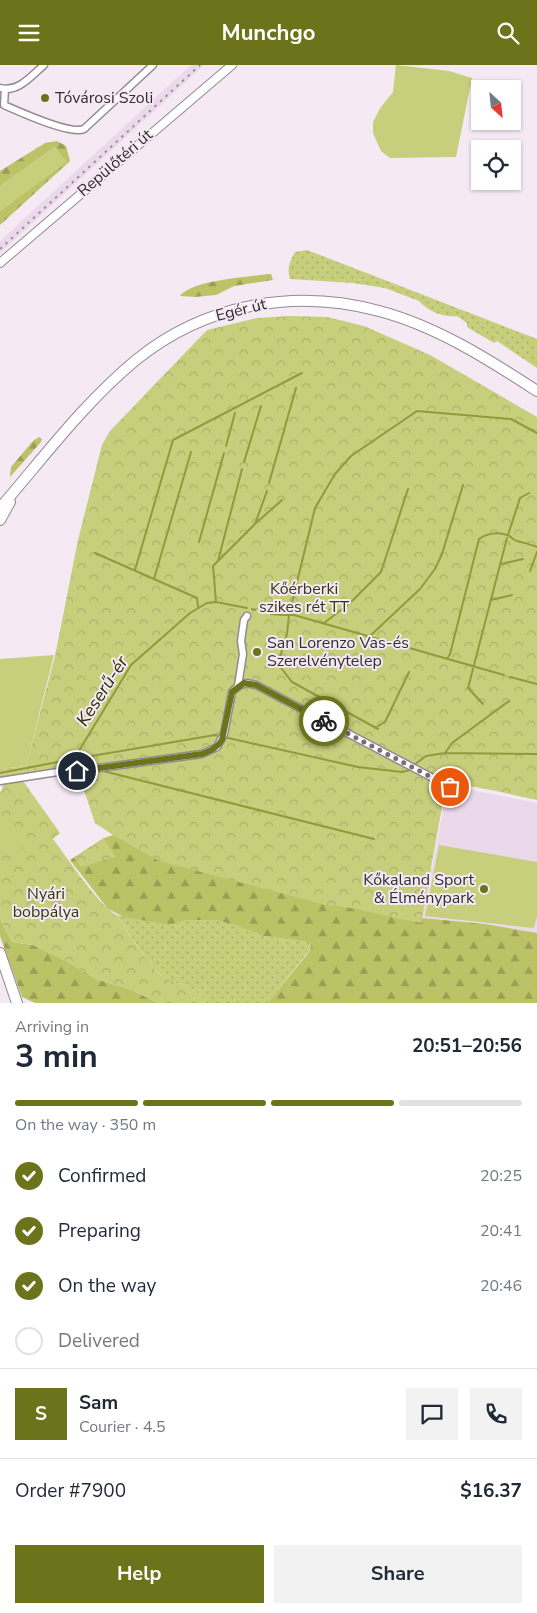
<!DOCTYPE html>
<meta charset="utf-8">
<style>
body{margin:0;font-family:"Nunito Sans",sans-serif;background:#f2f2f3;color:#1f2937;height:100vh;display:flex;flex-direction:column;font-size:19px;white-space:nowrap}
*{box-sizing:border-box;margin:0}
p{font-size:16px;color:#747a83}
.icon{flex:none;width:28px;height:28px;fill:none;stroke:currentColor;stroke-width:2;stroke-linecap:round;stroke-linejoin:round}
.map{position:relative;height:938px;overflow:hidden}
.panel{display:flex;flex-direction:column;background:#fff;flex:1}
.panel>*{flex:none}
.needle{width:32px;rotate:153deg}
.controls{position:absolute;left:471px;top:15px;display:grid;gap:10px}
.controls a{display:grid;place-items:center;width:50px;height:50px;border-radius:0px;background:#fff;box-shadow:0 1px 4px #0004;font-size:25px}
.pin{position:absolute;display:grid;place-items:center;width:42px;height:42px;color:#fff;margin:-21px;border:2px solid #fff;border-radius:50%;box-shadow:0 1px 5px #0007}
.courier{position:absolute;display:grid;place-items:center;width:50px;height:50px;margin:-25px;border:4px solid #6d731a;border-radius:50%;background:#fff;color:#222;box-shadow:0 1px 6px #0007}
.head em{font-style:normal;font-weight:700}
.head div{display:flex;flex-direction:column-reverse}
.head{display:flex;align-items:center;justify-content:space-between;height:85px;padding:0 15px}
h1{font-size:32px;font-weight:700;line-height:38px}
.bar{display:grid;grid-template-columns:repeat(4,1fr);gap:8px 5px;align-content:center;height:60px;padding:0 15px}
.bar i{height:6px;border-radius:4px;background:#e0e1e3}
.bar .selected{background:#6d731a}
.bar p{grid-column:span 4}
.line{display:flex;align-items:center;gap:12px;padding:0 15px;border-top:1px solid #e0e1e3}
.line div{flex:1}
.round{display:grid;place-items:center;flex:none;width:52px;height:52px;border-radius:0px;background:#f2f2f3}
ol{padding:0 15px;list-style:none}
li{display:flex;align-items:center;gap:15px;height:55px}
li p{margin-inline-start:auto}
li .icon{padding:5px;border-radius:50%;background:#6d731a;color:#fff;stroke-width:4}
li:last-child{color:#747a83}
li i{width:28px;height:28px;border:2px solid #e0e1e3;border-radius:50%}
.cta{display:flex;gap:10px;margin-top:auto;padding:10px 15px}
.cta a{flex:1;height:58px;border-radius:0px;background:#6d731a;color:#fff;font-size:20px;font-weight:700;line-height:58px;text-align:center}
.cta a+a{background:#f2f2f3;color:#1f2937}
header{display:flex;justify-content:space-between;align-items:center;height:65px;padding:0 15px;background:#6d731a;color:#fff;font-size:22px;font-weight:700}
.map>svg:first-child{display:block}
</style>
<header><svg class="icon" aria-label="menu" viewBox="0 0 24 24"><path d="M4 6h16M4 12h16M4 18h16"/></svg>Munchgo<svg class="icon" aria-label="search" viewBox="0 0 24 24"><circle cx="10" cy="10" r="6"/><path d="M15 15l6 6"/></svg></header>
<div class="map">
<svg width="537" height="938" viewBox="0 0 537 938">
<defs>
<pattern id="grass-dots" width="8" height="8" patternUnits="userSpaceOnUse" patternTransform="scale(1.25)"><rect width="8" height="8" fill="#c7ce7c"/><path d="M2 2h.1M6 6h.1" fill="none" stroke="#abb16c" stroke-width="1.8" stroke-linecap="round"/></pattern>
<pattern id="forest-firs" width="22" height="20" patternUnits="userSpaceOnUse" patternTransform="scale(1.25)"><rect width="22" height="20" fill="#bbc366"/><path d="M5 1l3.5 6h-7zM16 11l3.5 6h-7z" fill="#999f55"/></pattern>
<pattern id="park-crowns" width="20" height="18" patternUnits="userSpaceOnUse" patternTransform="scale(1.25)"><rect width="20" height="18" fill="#c7ce7c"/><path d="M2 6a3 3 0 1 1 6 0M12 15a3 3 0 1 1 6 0" fill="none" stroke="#abb16c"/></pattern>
</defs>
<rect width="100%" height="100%" fill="#f5e9f4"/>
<path fill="#ebd9eb" d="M 191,0 L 204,0 L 0,188 L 0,176 Z
M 451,721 L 537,738 L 537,868 L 485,859 L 422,853 L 446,730 Z"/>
<path fill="url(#grass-dots)" d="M 307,185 L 537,274 L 537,303 L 497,276 L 494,278 L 467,262 L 467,258 L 457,251 C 444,253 428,246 419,236 L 385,223 L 353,218 L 290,214 C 287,203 289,198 295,187 Z
M 116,850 L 169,860 L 188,855 L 216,855 L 234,860 L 263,871 L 308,877 L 311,879 L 311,883 L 268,938 L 205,938 C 201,923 176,920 164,912 C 149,902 128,865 116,850 Z"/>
<path fill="url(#forest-firs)" d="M 57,76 L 66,81 L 70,96 L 0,160 L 0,146 L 66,97 L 55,82 L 0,121 L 0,106 L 45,78 Z
M 268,209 L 271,209 L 273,215 L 234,221 L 216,230 L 195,232 L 180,231 C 192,215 247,212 268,209 Z
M 39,372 L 42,374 L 41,377 L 10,412 L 11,402 L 33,376 Z
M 113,770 L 156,788 L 431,803 L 422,853 L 485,859 L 537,868 L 537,938 L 268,938 L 308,888 L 311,883 L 311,879 L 308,877 L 263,871 L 234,860 L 216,855 L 188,855 L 169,860 L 124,852 L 108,844 L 70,795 L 104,773 Z
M 0,854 L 12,877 L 33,880 L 67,896 L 96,914 L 132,925 L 158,938 L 35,938 L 22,932 L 0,871 Z"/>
<path fill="url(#park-crowns)" d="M 290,251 L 327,252 L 364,261 L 430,290 L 537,352 L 537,735 C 521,732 458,716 446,720 L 421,858 C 389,853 359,842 326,840 L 159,796 L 113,770 L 95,758 L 77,704 L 0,716 L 0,704 L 26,701 L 55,591 L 78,475 L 102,380 L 110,366 L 207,265 L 257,253 Z
M 23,716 L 60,768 L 53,774 C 69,795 96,837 116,850 C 128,866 149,902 164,912 C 176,920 201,923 205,938 L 158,938 L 132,925 L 96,914 L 67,896 L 33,880 L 12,877 L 0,854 L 0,727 L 3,724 L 2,722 L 4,719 Z
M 104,774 L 116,792 L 81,802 L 74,793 Z"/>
<path fill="#c7ce7c" d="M 396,0 L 449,6 L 472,13 L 456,92 L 390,93 L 381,86 L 373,68 L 373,57 L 381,42 L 393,27 Z
M 55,82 L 67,97 L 0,146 L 0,121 Z
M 54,590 L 26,701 L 0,704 L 0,594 Z
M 5,751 L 27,778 L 14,788 L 0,771 L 0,755 Z
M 439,780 L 537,797 L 537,851 L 534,863 L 425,851 Z"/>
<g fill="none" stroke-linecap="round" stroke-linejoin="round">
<path stroke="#939a3d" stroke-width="2" d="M 226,381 L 235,348
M 244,397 L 261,341
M 269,418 L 296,323
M 256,458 L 282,435
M 508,470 L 520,433 L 529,428
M 199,477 L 224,388
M 95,488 L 197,533 L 198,542
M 218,496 L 242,404
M 501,499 L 523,494
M 135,505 L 173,375 L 302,308
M 530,506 L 537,487
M 154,514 L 191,387
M 491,535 L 512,530
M 216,537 L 213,501 L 255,459 L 267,426
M 252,544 L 255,545
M 271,549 L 282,550
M 284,550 L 294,550 L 504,610
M 324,558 L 350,538 L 381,507 L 408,424
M 370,571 L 420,524 L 435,504 L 442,489 L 463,420
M 447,594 L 450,589 L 479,474 C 487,468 498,467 507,470 C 511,471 513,475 517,476 C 524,478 530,479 537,482
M 510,612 L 537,619
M 483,639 L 468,623 L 507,473
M 375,663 L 385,657 L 409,607
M 378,664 L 292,617 L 278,599 L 287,569 L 289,550 L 315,443 L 335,409 L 351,391 L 417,346 L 511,354 L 537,368
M 445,688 L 452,678 L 509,636
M 77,693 L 81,698 L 94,701
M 74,694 L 215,670 L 358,702 L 402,707 L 410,705
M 414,700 L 426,691 L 445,688 L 537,689
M 103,706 L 374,774
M 0,708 L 74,694 L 131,600 L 190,548 L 207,538 L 216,537 L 247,543"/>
<g stroke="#958994" stroke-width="9">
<path id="minor" d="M 0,23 C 18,28 31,11 44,0
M 5,24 L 4,40 C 20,47 70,70 84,64 L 153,0
M 238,621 L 247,618 L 256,620 L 450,722
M 0,716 L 77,704 L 77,706 L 202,689 L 217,682 L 224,669 L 232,627 L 238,621 L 243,589 L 241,576 L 244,555 L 247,551"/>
</g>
<g stroke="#958994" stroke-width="10">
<path id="tertiary" d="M 0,198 L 232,0"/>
</g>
<g stroke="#958994" stroke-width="12">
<path id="primary" d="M 0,443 C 44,392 84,338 136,295 C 205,239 294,223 379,246 C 436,261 488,294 537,326
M 0,455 L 10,437
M 0,888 L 17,938"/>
</g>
<use href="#minor" stroke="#fff" stroke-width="6"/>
<use href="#tertiary" stroke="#fff" stroke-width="8"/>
<use href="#primary" stroke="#fff" stroke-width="10"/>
<path stroke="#978f97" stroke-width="2" stroke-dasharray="2.5 5" stroke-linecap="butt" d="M 0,184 L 200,0"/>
</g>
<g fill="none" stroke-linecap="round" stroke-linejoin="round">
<path stroke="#766f75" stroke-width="5" stroke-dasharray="0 9" d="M 324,656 L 450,722"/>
<path stroke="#6d731a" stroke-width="6" d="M 77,706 L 202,689 C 210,686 217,683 222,675 L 232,627 L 244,618 L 256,620 L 324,656"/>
</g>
<g fill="#6d731a" stroke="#f5e9f4" stroke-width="2">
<circle cx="45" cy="33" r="5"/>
<circle cx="257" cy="587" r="5"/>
<circle cx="484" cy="824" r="5"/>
</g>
<g text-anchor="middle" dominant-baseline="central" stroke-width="4" stroke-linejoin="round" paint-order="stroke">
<g font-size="16" fill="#312d31" stroke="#f5e9f4" text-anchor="start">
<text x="55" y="33">Tóvárosi Szoli</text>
<text x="267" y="578">San Lorenzo Vas-és<tspan x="267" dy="18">Szerelvénytelep</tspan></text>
<text x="474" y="815" text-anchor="end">Kőkaland Sport<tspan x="474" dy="18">&amp; Élménypark</tspan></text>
</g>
<g font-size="16" fill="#312d31" stroke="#f5e9f4">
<text transform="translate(115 98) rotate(-41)">Repülőtéri út</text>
<text transform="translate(241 245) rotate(-14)">Egér út</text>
</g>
<g font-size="16" fill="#34370f" stroke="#f5e9f4">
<text x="304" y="524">Kőérberki<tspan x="304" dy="18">szikes rét TT</tspan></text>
<text x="46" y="829">Nyári<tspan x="46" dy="18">bobpálya</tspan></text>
</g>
<g font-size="18" font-style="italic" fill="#2a2c04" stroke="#f5e9f4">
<text transform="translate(102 626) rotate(-57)">Keserű-ér</text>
</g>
</g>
</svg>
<div class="controls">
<a><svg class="needle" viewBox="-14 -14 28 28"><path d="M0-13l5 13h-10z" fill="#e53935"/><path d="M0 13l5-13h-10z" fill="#747a83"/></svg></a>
<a><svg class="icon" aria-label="locate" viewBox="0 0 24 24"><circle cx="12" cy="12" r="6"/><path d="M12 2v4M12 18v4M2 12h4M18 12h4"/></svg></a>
</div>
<div class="pin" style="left:450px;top:722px;background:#ea580c"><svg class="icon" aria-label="bag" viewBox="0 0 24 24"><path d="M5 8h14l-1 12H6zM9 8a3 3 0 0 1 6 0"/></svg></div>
<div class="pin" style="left:77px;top:706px;background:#1f2937"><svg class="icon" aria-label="home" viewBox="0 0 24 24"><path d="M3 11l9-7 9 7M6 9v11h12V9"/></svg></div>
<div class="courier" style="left:324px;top:656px"><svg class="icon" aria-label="bike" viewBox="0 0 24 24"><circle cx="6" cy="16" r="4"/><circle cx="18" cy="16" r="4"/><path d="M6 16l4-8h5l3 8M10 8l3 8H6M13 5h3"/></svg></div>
</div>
<section class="panel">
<div class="head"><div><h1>3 min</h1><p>Arriving in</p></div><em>20:51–20:56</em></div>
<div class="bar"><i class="selected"></i><i class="selected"></i><i class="selected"></i><i></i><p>On the way · 350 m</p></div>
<ol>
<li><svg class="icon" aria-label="check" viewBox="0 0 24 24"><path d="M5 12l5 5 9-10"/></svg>Confirmed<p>20:25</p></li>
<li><svg class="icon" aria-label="check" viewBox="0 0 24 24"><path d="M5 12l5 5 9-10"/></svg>Preparing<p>20:41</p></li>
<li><svg class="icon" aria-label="check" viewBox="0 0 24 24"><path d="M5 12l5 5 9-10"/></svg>On the way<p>20:46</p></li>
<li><i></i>Delivered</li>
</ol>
<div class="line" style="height:90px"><b class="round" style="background:#6d731a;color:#fff">S</b><div><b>Sam</b><p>Courier · 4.5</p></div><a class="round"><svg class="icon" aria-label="chat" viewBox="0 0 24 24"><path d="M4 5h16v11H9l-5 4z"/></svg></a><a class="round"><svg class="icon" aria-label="phone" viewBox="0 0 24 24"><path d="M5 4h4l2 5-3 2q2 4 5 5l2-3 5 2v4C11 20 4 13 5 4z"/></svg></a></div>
<div class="line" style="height:65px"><div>Order #7900</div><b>$16.37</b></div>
<div class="cta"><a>Help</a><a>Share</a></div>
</section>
